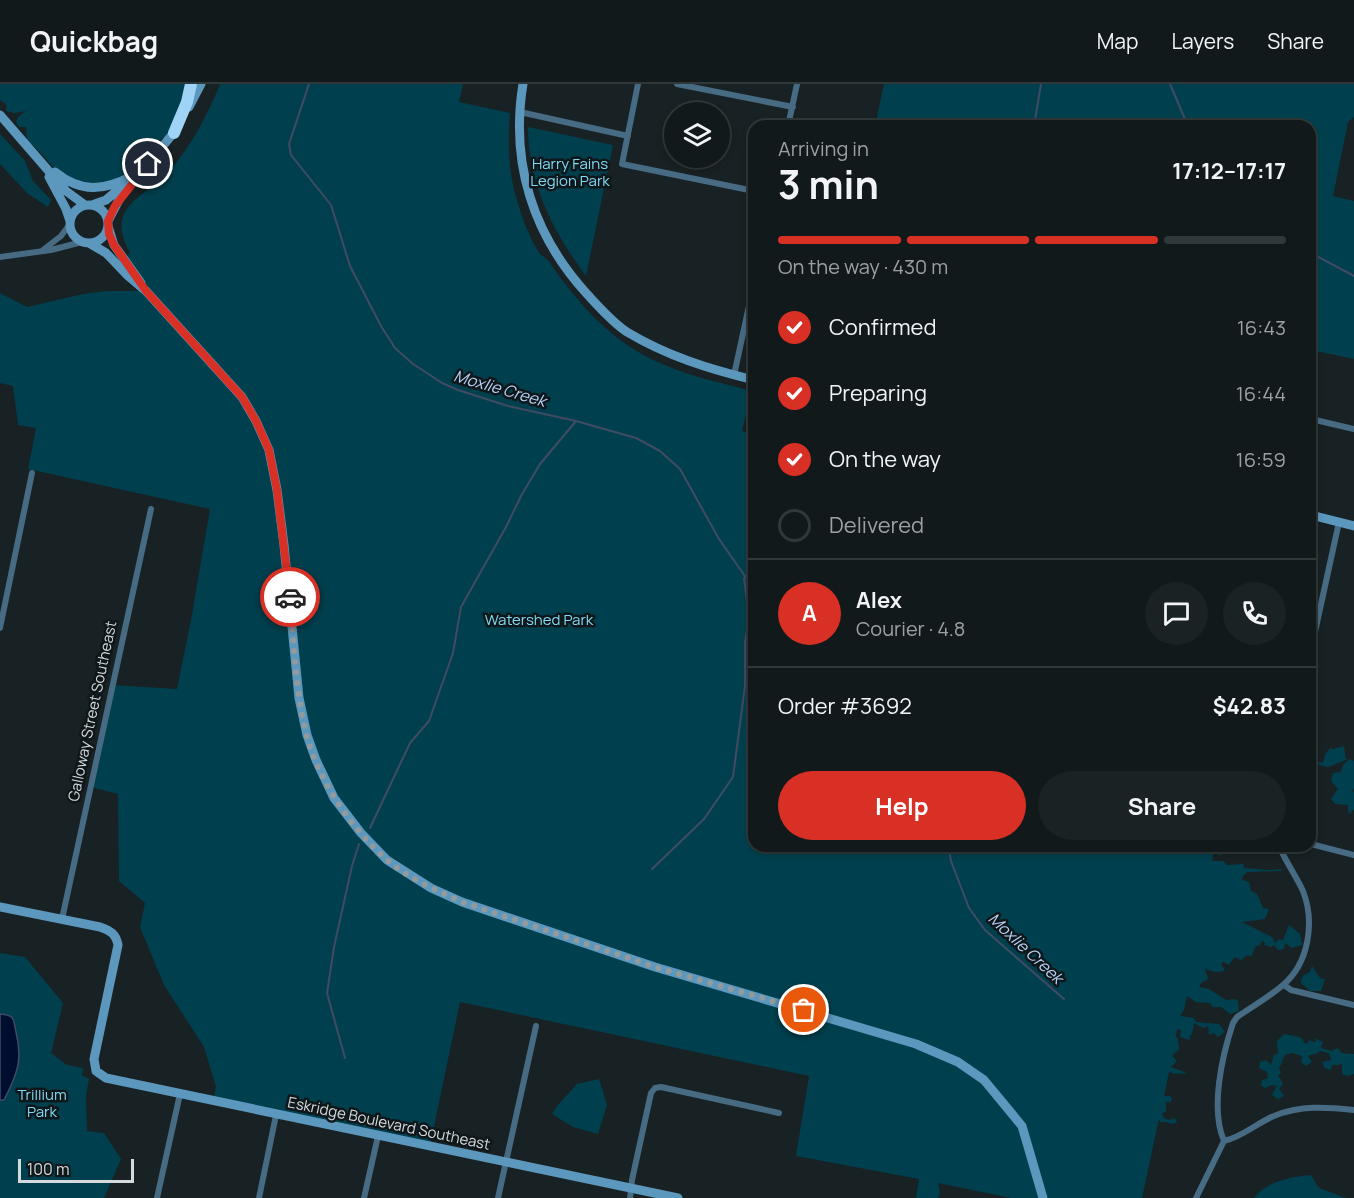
<!DOCTYPE html>
<meta charset="utf-8">
<style>
body{margin:0;font-family:Manrope,sans-serif;background:#1b2223;color:#f1f3f6;height:100vh;display:flex;flex-direction:column;font-size:22px;white-space:nowrap}
*{box-sizing:border-box;margin:0}
p{font-size:20px;color:#9ca0a2}
.icon{flex:none;width:33px;height:33px;fill:none;stroke:currentColor;stroke-width:2;stroke-linecap:round;stroke-linejoin:round}
.map{position:relative;flex:1;overflow:hidden}
.drawer{position:absolute;left:748px;top:36px;width:568px;height:732px;display:flex;flex-direction:column;background:#12191a;border-radius:18px;box-shadow:0 3px 9px #0003,0 0 0 2px #313839}
.drawer>*{flex:none}
.tools{position:absolute;left:664px;top:18px;display:grid;gap:12px}
.tools a{display:grid;place-items:center;width:66px;height:66px;border-radius:50%;background:#12191a;box-shadow:0 3px 9px #0003,0 0 0 2px #313839;font-size:30px}
.scale{position:absolute;left:18px;bottom:15px;width:116px;box-sizing:border-box;padding-left:6px;border:3px solid #d5dbdd;border-top:0;font-size:16px;line-height:21px;white-space:nowrap;color:#d5dbdd;-webkit-text-stroke:4px #0f171a;paint-order:stroke}
.pin{position:absolute;display:grid;place-items:center;width:51px;height:51px;color:#fff;margin:-26px;border:3px solid #fff;border-radius:50%;box-shadow:0 2px 6px #0007}
.courier{position:absolute;display:grid;place-items:center;width:60px;height:60px;margin:-30px;border:4px solid #d93025;border-radius:50%;background:#fff;color:#222;box-shadow:0 2px 8px #0007}
.summary em{font-style:normal;font-weight:700}
.summary div{display:flex;flex-direction:column-reverse}
.summary{display:flex;align-items:center;justify-content:space-between;height:102px;padding:0 30px}
h1{font-size:39px;font-weight:700;line-height:45px}
.bar{display:grid;grid-template-columns:repeat(4,1fr);gap:9px 6px;align-content:center;height:72px;padding:0 30px}
.bar i{height:8px;border-radius:4px;background:#313839}
.bar .selected{background:#d93025}
.bar p{grid-column:span 4}
.line{display:flex;align-items:center;gap:15px;padding:0 30px;border-top:2px solid #313839}
.line div{flex:1}
.round{display:grid;place-items:center;flex:none;width:63px;height:63px;border-radius:32px;background:#1b2223}
ol{padding:0 30px;list-style:none}
li{display:flex;align-items:center;gap:18px;height:66px}
li p{margin-inline-start:auto}
li .icon{padding:6px;border-radius:50%;background:#d93025;color:#fff;stroke-width:4}
li:last-child{color:#9ca0a2}
li i{width:33px;height:33px;border:3px solid #313839;border-radius:50%}
.button{display:flex;gap:12px;margin-top:auto;padding:12px 30px}
.button a{flex:1;height:69px;border-radius:36px;background:#d93025;color:#fff;font-size:24px;font-weight:700;line-height:69px;text-align:center}
.button a+a{background:#1b2223;color:#f1f3f6}
header{display:flex;align-items:center;gap:36px;box-sizing:border-box;height:84px;padding:0 30px;background:#12191a;border-bottom:2px solid #313839}
header strong{font-size:28px}
nav{display:flex;gap:33px;margin-inline-start:auto;font-size:21px}
.map>svg:first-child{display:block}
</style>
<header>
<strong>Quickbag</strong>
<nav><a>Map</a><a>Layers</a><a>Share</a></nav>
</header>
<div class="map">
<svg width="1354" height="1114" viewBox="0 0 1354 1114">
<rect width="100%" height="100%" fill="#182123"/>
<path fill="#00404e" d="M 0,0 L 187,0 L 173,42 L 166,53 L 151,61 L 150,70 L 142,73 L 141,82 C 131,90 103,103 90,102 C 84,101 60,90 56,86 C 46,76 39,65 27,57 L 26,43 L 19,43 L 16,38 L 18,33 L 26,27 L 14,29 L 6,27 L 6,20 L 0,16 Z
M 220,0 L 463,0 L 459,18 L 510,29 C 508,55 508,80 514,106 C 519,125 529,154 540,170 C 543,173 548,175 550,179 C 578,220 613,259 660,279 C 689,292 721,299 752,307 L 742,347 L 754,350 L 754,762 L 1234,762 L 1219,772 L 1215,762 L 1212,777 L 1223,777 L 1227,781 L 1243,780 L 1244,784 L 1269,786 L 1281,785 L 1282,787 L 1247,788 L 1241,795 L 1249,798 L 1251,807 L 1257,810 L 1263,824 L 1269,825 L 1265,835 L 1242,838 L 1272,853 L 1275,859 L 1279,855 L 1283,856 L 1289,841 L 1300,850 L 1302,861 L 1292,864 L 1285,859 L 1284,865 L 1278,866 L 1274,861 L 1271,863 L 1264,861 L 1265,859 L 1262,857 L 1259,862 L 1256,862 L 1251,873 L 1248,871 L 1241,876 L 1235,873 L 1229,881 L 1223,878 L 1221,880 L 1225,886 C 1216,890 1212,888 1205,884 L 1208,895 L 1201,899 L 1199,903 L 1209,905 L 1226,916 L 1235,915 L 1238,917 L 1239,927 L 1230,930 L 1221,923 L 1213,923 L 1210,919 L 1196,918 L 1187,912 L 1184,926 L 1180,932 L 1194,934 L 1196,938 L 1219,940 L 1225,948 L 1218,953 L 1214,949 L 1209,951 L 1208,942 L 1203,944 L 1194,939 L 1193,946 L 1189,956 L 1180,953 L 1181,945 L 1177,946 L 1176,952 L 1178,955 L 1179,965 L 1172,972 L 1177,977 L 1171,983 L 1187,989 L 1176,990 L 1177,988 L 1175,990 L 1169,988 L 1164,1012 L 1170,1012 L 1172,1015 L 1171,1018 L 1166,1018 L 1166,1028 L 1162,1029 L 1164,1034 L 1169,1036 L 1175,1034 L 1177,1039 L 1170,1040 L 1168,1038 L 1160,1038 L 1159,1035 L 1142,1114 L 1011,1114 L 938,1099 L 940,1109 L 938,1114 L 916,1114 L 919,1095 L 796,1072 L 809,992 L 460,918 L 430,1062 L 213,1017 L 216,1003 L 204,963 L 164,901 L 140,843 L 145,819 L 119,797 L 118,710 L 91,703 L 113,601 L 177,605 L 191,536 L 210,425 L 28,385 L 36,344 L 18,341 L 13,302 L 0,299 L 0,209 L 27,223 L 83,210 L 107,207 L 145,207 L 125,174 L 130,169 C 123,155 117,141 126,126 C 135,112 157,101 168,88 C 191,63 207,32 220,0 Z
M 884,0 L 1354,0 L 1354,33 L 1348,38 L 1333,112 L 1354,117 L 1354,275 L 1311,266 L 1311,42 L 875,42 Z
M 528,43 L 613,61 L 586,192 C 553,147 528,100 528,43 Z
M 0,50 L 25,77 L 33,97 L 51,116 L 48,123 L 27,109 L 0,80 Z
M 1344,662 L 1346,676 L 1328,683 L 1311,679 L 1311,676 L 1323,679 L 1325,671 L 1330,664 L 1333,665 Z
M 1349,675 L 1354,677 L 1354,704 L 1352,708 L 1354,708 L 1354,726 L 1352,726 L 1351,730 L 1348,728 L 1348,721 L 1335,720 L 1331,715 L 1338,705 L 1331,697 L 1333,689 L 1341,688 L 1343,681 Z
M 0,869 L 25,873 L 63,919 L 51,969 L 67,981 L 83,984 L 82,991 L 89,995 L 86,1011 L 87,1047 L 104,1049 L 121,1075 L 104,1114 L 0,1114 Z
M 1312,882 L 1320,894 L 1325,895 L 1321,907 L 1310,907 L 1301,899 C 1301,892 1304,891 1310,888 Z
M 1284,950 L 1300,953 L 1306,960 L 1310,956 L 1316,959 L 1315,954 L 1323,958 L 1321,964 L 1332,967 L 1337,964 L 1342,969 L 1354,970 L 1354,990 L 1347,992 L 1342,990 L 1342,979 L 1339,981 L 1332,981 L 1331,986 L 1324,984 L 1323,978 L 1331,976 L 1329,969 L 1320,967 L 1318,969 L 1308,972 L 1312,978 L 1306,982 L 1301,978 L 1302,972 L 1292,969 L 1285,971 L 1279,985 L 1281,989 L 1278,991 L 1283,1000 L 1279,1005 L 1284,1012 L 1278,1015 L 1272,1011 L 1277,1002 L 1272,1001 L 1265,1004 L 1261,1001 L 1262,996 L 1268,994 L 1267,988 L 1259,984 L 1260,978 L 1266,976 L 1271,981 L 1274,971 L 1278,969 L 1277,957 Z
M 599,995 L 607,1021 L 598,1050 L 573,1043 L 552,1030 L 557,1022 L 577,1000 Z
M 1311,1091 L 1319,1104 L 1346,1114 L 1254,1114 C 1268,1097 1290,1093 1311,1091 Z"/>
<path fill="#000d2f" stroke="#404b63" stroke-width="1.5" d="M 0,930 C 16,931 13,936 16,948 C 23,976 17,991 4,1016 L 0,1016 Z"/>
<g fill="none" stroke-linecap="round" stroke-linejoin="round">
<path stroke="#404b63" stroke-width="2" d="M 309,0 L 289,60 L 291,71 L 331,121 L 350,182 L 381,242 L 395,264 L 413,280 L 442,299 L 458,306 L 508,322 L 576,337 L 636,354 L 660,367 L 680,385 L 719,455 L 754,505
M 1170,0 L 1188,42
M 1034,42 L 1041,0
M 1311,169 L 1354,192
M 370,744 L 410,659 L 429,637 L 453,569 L 461,523 L 506,443 L 521,412 L 540,380 L 576,337
M 948,762 L 951,777 L 969,824 L 985,846 L 1064,915
M 652,785 L 704,735 L 733,693 L 745,602 L 745,558 L 749,534 L 744,494
M 345,974 L 327,909 L 334,863 L 352,782 L 359,760"/>
<path stroke="#476b83" stroke-width="6" d="M 638,0 L 622,80 L 754,107
M 677,0 L 793,23
M 520,28 L 628,52
M 788,42 L 797,0
M 43,166 L 61,152 L 70,140
M 0,173 L 51,166 L 82,158
M 734,291 L 754,199
M 1311,335 L 1354,345
M 0,544 L 32,389
M 1311,566 L 1339,438
M 1311,760 L 1354,771
M 62,835 L 151,425
M 1284,901 L 1291,906 L 1354,921
M 1224,1057 C 1210,1025 1222,972 1233,939 L 1237,933 C 1252,923 1269,913 1283,901 C 1309,879 1315,838 1303,807 C 1296,792 1286,778 1279,762
M 157,1114 L 180,1010
M 259,1114 L 276,1031
M 364,1114 L 378,1052
M 498,1114 L 536,942
M 630,1114 L 632,1096 L 651,1009 L 655,1004 L 661,1003 L 779,1029
M 1196,1114 L 1224,1057 C 1242,1053 1257,1039 1274,1032 C 1300,1021 1327,1023 1354,1026"/>
<path stroke="#5c97bd" stroke-width="9" d="M 523,0 C 510,79 533,151 587,210 C 599,223 612,238 627,248 C 667,272 709,285 754,296
M 189,23 L 201,0
M 0,31 L 66,107 L 85,121
M 55,88 C 81,109 104,107 132,92
M 49,93 L 66,125 L 70,137
M70 140a19 19 0 1 1 38 0a19 19 0 1 1-38 0Z
M 92,121 L 106,116 L 126,99
M 108,137 L 120,114 L 176,46
M 108,142 L 114,161 L 141,199
M 89,159 L 106,169 L 127,191 L 146,207 L 242,313 L 256,337 L 269,366 L 277,406 L 284,461 L 299,614 L 307,651 L 316,676 L 334,714 L 361,749 L 387,776 L 431,804 L 462,818 L 655,883 L 916,960 L 958,978 L 984,996 L 1022,1042 L 1043,1114
M 1311,431 L 1354,442
M 0,823 L 100,843 C 111,847 116,850 118,861 L 94,975 L 96,987 L 106,994 L 678,1114"/>
<path stroke="#9fd4f7" stroke-width="12" d="M 174,49 L 187,18 L 191,0"/>
</g>
<g fill="none" stroke-linecap="round" stroke-linejoin="round">
<path stroke="#939a9c" stroke-width="6" stroke-dasharray="0 10.8" d="M 290,513 C 294,559 295,604 306,649 C 318,696 350,743 386,775 C 407,794 436,806 462,818 L 655,883 L 804,926"/>
<path stroke="#d93025" stroke-width="8" d="M 148,80 L 115,122 L 108,137 L 109,150 L 114,161 L 146,207 L 242,313 L 256,337 L 269,366 L 277,406 L 290,513"/>
</g>
<g text-anchor="middle" dominant-baseline="central" stroke-width="5" stroke-linejoin="round" paint-order="stroke">
<g font-size="15" fill="#81daf4" stroke="#0f171a">
<text x="570" y="79">Harry Fains<tspan x="570" dy="17">Legion Park</tspan></text>
<text x="539" y="535">Watershed Park</text>
<text x="42" y="1010">Trillium<tspan x="42" dy="17">Park</tspan></text>
</g>
<g font-size="15" fill="#d5dbdd" stroke="#0f171a">
<text transform="translate(92 627) rotate(-78)">Galloway Street Southeast</text>
<text transform="translate(389 1039) rotate(12)">Eskridge Boulevard Southeast</text>
</g>
<g font-size="16" font-style="italic" fill="#b7d1f8" stroke="#0f171a">
<text transform="translate(500 304) rotate(16)">Moxlie Creek</text>
<text transform="translate(1026 864) rotate(43)">Moxlie Creek</text>
</g>
</g>
</svg>
<div class="tools">
<a><svg class="icon" aria-label="layers" viewBox="0 0 24 24"><path d="M12 4l9 5-9 5-9-5zM3 14l9 5 9-5"/></svg></a>
</div>
<div class="scale">100 m</div>
<div class="pin" style="left:804px;top:926px;background:#ea580c"><svg class="icon" aria-label="bag" viewBox="0 0 24 24"><path d="M5 8h14l-1 12H6zM9 8a3 3 0 0 1 6 0"/></svg></div>
<div class="pin" style="left:148px;top:80px;background:#1f2937"><svg class="icon" aria-label="home" viewBox="0 0 24 24"><path d="M3 11l9-7 9 7M6 9v11h12V9"/></svg></div>
<div class="courier" style="left:290px;top:513px"><svg class="icon" aria-label="car" viewBox="0 0 24 24"><path d="M5 17H2v-5l4-1 3-4h7l3 4 3 1v5h-3M9 17h6M6 11h13"/><circle cx="7" cy="17" r="2"/><circle cx="17" cy="17" r="2"/></svg></div>
<section class="drawer">
<div class="summary"><div><h1>3 min</h1><p>Arriving in</p></div><em>17:12–17:17</em></div>
<div class="bar"><i class="selected"></i><i class="selected"></i><i class="selected"></i><i></i><p>On the way · 430 m</p></div>
<ol>
<li><svg class="icon" aria-label="check" viewBox="0 0 24 24"><path d="M5 12l5 5 9-10"/></svg>Confirmed<p>16:43</p></li>
<li><svg class="icon" aria-label="check" viewBox="0 0 24 24"><path d="M5 12l5 5 9-10"/></svg>Preparing<p>16:44</p></li>
<li><svg class="icon" aria-label="check" viewBox="0 0 24 24"><path d="M5 12l5 5 9-10"/></svg>On the way<p>16:59</p></li>
<li><i></i>Delivered</li>
</ol>
<div class="line" style="height:108px"><b class="round" style="background:#d93025;color:#fff">A</b><div><b>Alex</b><p>Courier · 4.8</p></div><a class="round"><svg class="icon" aria-label="chat" viewBox="0 0 24 24"><path d="M4 5h16v11H9l-5 4z"/></svg></a><a class="round"><svg class="icon" aria-label="phone" viewBox="0 0 24 24"><path d="M5 4h4l2 5-3 2q2 4 5 5l2-3 5 2v4C11 20 4 13 5 4z"/></svg></a></div>
<div class="line" style="height:78px"><div>Order #3692</div><b>$42.83</b></div>
<div class="button"><a>Help</a><a>Share</a></div>
</section>
</div>
